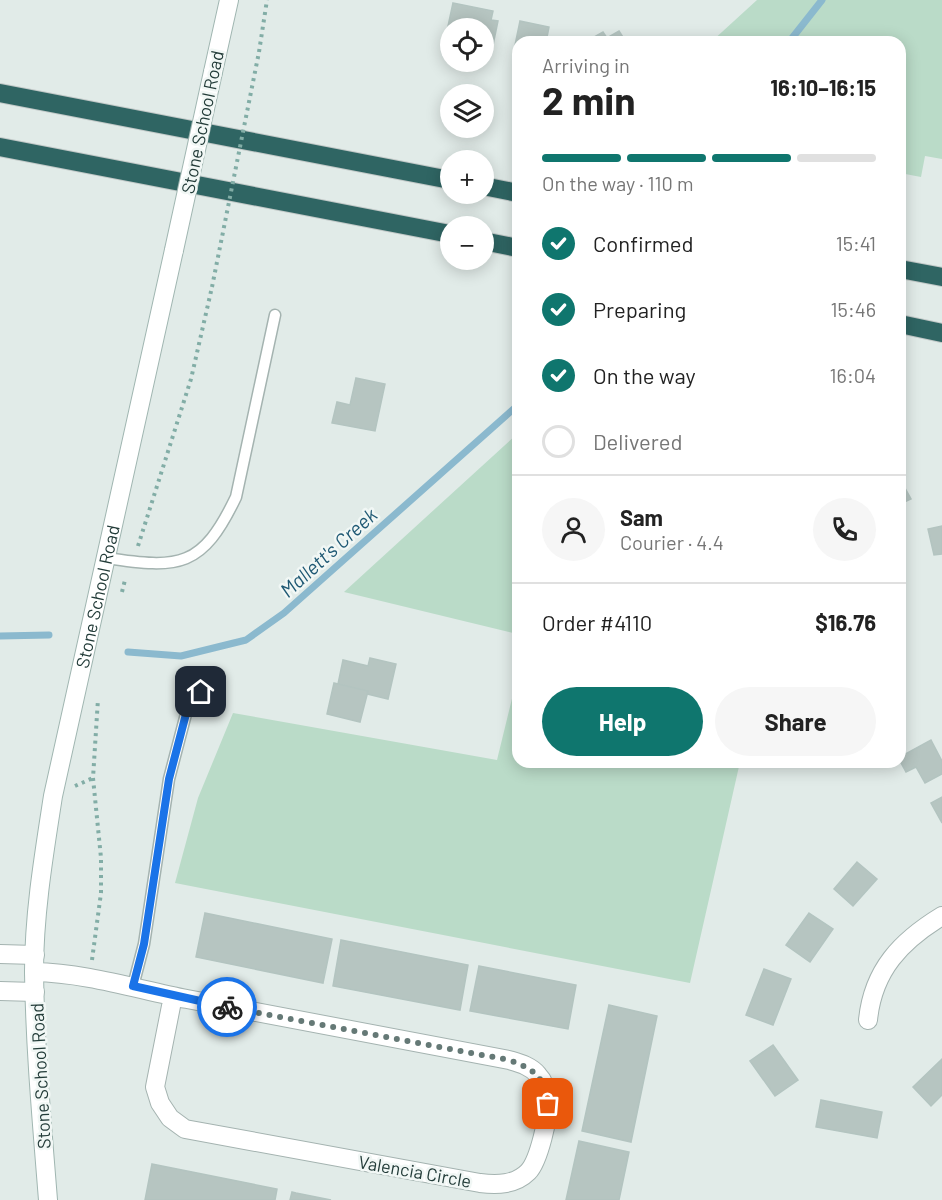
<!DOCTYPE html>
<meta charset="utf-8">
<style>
body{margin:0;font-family:Barlow,sans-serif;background:#f6f6f6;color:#222;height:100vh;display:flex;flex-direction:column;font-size:22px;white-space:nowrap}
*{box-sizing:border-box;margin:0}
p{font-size:20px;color:#767676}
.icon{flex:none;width:33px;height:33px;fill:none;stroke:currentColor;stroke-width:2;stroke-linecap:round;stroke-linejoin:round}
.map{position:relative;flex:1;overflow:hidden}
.drawer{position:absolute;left:512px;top:36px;width:394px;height:732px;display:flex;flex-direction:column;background:#fff;border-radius:18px;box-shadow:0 3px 15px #0003}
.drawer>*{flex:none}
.fabs{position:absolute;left:440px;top:18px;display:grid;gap:12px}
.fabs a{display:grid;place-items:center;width:54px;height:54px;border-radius:50%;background:#fff;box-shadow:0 3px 15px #0003;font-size:30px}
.pin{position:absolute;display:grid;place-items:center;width:51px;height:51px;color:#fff;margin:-26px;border-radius:12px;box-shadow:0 3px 9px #0006}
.courier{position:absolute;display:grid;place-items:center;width:60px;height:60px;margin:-30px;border:4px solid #1a73e8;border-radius:50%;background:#fff;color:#222;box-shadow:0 2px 8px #0007}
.overview em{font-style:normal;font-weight:700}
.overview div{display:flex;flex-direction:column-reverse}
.overview{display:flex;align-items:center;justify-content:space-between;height:102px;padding:0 30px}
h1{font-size:39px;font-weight:700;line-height:45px}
.bar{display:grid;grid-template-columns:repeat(4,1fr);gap:9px 6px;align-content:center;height:72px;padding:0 30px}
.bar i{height:8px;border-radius:4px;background:#e0e0e0}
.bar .current{background:#0f766e}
.bar p{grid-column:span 4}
.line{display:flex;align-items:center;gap:15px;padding:0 30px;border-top:2px solid #e0e0e0}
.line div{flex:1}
.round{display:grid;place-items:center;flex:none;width:63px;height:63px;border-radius:32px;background:#f6f6f6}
ol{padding:0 30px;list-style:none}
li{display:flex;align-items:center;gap:18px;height:66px}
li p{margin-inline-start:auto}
li .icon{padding:6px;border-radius:50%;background:#0f766e;color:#fff;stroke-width:4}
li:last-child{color:#767676}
li i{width:33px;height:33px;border:3px solid #e0e0e0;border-radius:50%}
.primary-button{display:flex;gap:12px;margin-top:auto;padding:12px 30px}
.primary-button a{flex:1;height:69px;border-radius:36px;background:#0f766e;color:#fff;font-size:24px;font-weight:700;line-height:69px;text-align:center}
.primary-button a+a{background:#f6f6f6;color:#222}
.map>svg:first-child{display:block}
</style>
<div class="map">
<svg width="942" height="1200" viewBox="0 0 942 1200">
<rect width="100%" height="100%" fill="#e1ebe8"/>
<path fill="#badbc8" d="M 757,0 L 942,0 L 942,159 L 925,156 L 921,177 L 900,173 L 900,42 L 711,42 Z
M 517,434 L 517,634 L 344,592 Z
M 517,678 L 518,762 L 740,762 L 690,983 L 175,883 L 198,798 L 233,713 L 497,760 Z"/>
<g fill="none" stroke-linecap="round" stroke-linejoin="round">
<path stroke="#8bb9ce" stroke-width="7" d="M 789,42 L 822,0
M 0,636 L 49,635
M 128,652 L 181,656 L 246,640 L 284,613 L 518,405"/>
</g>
<path fill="#b6c5c1" stroke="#b3c4c0" stroke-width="1.5" d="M 453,3 L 493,11 L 491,20 L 498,21 L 493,45 L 483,43 L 483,28 L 450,28 L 450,41 L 445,40 Z
M 520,21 L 549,27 L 546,42 L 518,42 L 518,51 L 514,50 Z
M 619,31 L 626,42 L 596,42 L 594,37 L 603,32 L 607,38 Z
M 356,378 L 385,384 L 375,431 L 332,423 L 337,402 L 350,405 Z
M 900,479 L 911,499 L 900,504 Z
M 942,526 L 942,554 L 934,555 L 928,529 Z
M 370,658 L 396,664 L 388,699 L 367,694 L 368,691 L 338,684 L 343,660 L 368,666 Z
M 334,683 L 368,691 L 360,722 L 327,714 Z
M 931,740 L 942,761 L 942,774 L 925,783 L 916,767 L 906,772 L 900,761 L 900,757 Z
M 942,797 L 942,823 L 931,803 Z
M 857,862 L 877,879 L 853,906 L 834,889 Z
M 205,913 L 332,939 L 323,983 L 196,957 Z
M 809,913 L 833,929 L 810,962 L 786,945 Z
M 341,940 L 468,965 L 460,1010 L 333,986 Z
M 479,966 L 576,985 L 568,1029 L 470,1011 Z
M 764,969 L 791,979 L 773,1025 L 746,1015 Z
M 609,1005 L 657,1016 L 631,1142 L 582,1131 Z
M 773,1045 L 798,1080 L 775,1096 L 750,1061 Z
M 942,1059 L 942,1095 L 931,1106 L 913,1087 Z
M 821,1100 L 882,1112 L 877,1138 L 816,1127 Z
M 579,1141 L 629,1152 L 619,1200 L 566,1200 Z
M 152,1164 L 277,1189 L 275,1200 L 145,1200 Z
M 292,1192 L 296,1193 L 331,1200 L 290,1200 Z"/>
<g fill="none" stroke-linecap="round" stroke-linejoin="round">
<g stroke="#a4b3b0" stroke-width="13">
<path id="lane" d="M 106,558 C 180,569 202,568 236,497 L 275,315
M 133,986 L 144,944 L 169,779 L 186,714 L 201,691"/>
</g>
<g stroke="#a4b3b0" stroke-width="20">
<path id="street" d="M 0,954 L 35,955
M 34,972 C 86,973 136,989 187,999 C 294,1019 401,1039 509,1060 C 519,1063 531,1066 538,1075 C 544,1081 547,1092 548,1101 C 549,1116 539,1161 528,1172 C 515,1185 497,1185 480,1183 L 185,1129 L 170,1118 L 160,1103 L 155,1087 L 173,996
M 0,991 L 35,992
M 868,1020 C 873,970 901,941 942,916"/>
</g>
<g stroke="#a0b6b1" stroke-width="20">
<g id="secondary">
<path d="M 213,72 L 229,0"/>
<path id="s1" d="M 48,1200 C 42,1124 35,1048 34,972 C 34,913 44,854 53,796 L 174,250"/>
</g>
</g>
<g stroke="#c1c8c7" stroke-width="20">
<path id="highway" d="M 0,93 L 450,180
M 0,147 L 450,234
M 483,186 L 518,193
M 483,241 L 518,248
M 900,269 L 942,277
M 900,324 L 942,333"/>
</g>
<path stroke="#82ada6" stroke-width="4" stroke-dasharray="3 4.5" stroke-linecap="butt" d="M 259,52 L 267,0
M 138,546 L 191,379 L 212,287
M 122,592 L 125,580
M 75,786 L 93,778
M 92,960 L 101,893 L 101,858 L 93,778 L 98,699"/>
<use href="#lane" stroke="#fff" stroke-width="10"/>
<use href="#street" stroke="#fff" stroke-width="18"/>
<use href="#secondary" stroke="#fff" stroke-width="18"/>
<use href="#highway" stroke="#2f6563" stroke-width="18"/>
<g stroke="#a0b6b1" stroke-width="20" stroke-linecap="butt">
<path id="secondary-bridge" d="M 174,250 L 213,72"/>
</g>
<path stroke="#82ada6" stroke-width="4" stroke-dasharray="3 4.5" stroke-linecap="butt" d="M 212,287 L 259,52"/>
<use href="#secondary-bridge" stroke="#fff" stroke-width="18"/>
</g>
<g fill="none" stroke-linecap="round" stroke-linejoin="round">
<path stroke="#657976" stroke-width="6" stroke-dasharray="0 10.8" d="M 227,1007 L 509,1060 C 534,1069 544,1076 548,1104"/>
<path stroke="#1a73e8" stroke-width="8" d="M 201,692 L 186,714 L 169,779 L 144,944 L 133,986 L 227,1007"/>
</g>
<g text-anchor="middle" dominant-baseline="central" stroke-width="5" stroke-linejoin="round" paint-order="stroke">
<g font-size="18" fill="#223b38" stroke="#f1f7f5">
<text transform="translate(202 122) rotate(-78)">Stone School Road</text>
<text stroke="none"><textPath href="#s1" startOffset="610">Stone School Road</textPath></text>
<text transform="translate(40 1076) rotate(-93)">Stone School Road</text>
<text transform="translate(415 1171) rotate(10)">Valencia Circle</text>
</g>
<g font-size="20" font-style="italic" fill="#1f5974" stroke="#f1f7f5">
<text transform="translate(328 552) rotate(-42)">Mallett's Creek</text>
</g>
</g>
</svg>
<div class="fabs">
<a><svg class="icon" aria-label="locate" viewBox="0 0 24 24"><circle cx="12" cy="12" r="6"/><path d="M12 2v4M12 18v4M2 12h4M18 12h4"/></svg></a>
<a><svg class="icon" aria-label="layers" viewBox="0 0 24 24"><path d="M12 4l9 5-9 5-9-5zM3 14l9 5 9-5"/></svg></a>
<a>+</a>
<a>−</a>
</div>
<div class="pin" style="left:548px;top:1104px;background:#ea580c"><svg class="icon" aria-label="bag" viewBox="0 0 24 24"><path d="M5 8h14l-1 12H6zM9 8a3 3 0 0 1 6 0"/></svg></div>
<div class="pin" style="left:201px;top:692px;background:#1f2937"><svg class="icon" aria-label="home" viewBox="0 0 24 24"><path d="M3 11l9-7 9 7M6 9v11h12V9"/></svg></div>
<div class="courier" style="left:227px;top:1007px"><svg class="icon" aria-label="bike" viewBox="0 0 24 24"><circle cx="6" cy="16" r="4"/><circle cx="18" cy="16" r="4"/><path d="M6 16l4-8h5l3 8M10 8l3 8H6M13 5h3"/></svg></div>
<section class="drawer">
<div class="overview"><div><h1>2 min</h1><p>Arriving in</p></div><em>16:10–16:15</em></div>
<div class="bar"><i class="current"></i><i class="current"></i><i class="current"></i><i></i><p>On the way · 110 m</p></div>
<ol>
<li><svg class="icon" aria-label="check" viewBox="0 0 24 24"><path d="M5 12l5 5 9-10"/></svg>Confirmed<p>15:41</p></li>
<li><svg class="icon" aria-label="check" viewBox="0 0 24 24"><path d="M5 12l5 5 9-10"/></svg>Preparing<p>15:46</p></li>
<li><svg class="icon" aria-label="check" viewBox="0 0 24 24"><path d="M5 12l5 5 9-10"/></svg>On the way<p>16:04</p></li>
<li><i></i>Delivered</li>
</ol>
<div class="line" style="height:108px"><a class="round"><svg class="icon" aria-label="person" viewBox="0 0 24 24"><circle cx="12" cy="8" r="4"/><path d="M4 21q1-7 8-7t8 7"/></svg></a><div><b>Sam</b><p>Courier · 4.4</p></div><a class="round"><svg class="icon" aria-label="phone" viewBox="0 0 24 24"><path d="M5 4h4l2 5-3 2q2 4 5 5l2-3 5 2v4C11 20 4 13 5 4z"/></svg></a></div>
<div class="line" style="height:78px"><div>Order #4110</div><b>$16.76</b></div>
<div class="primary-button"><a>Help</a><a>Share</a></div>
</section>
</div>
